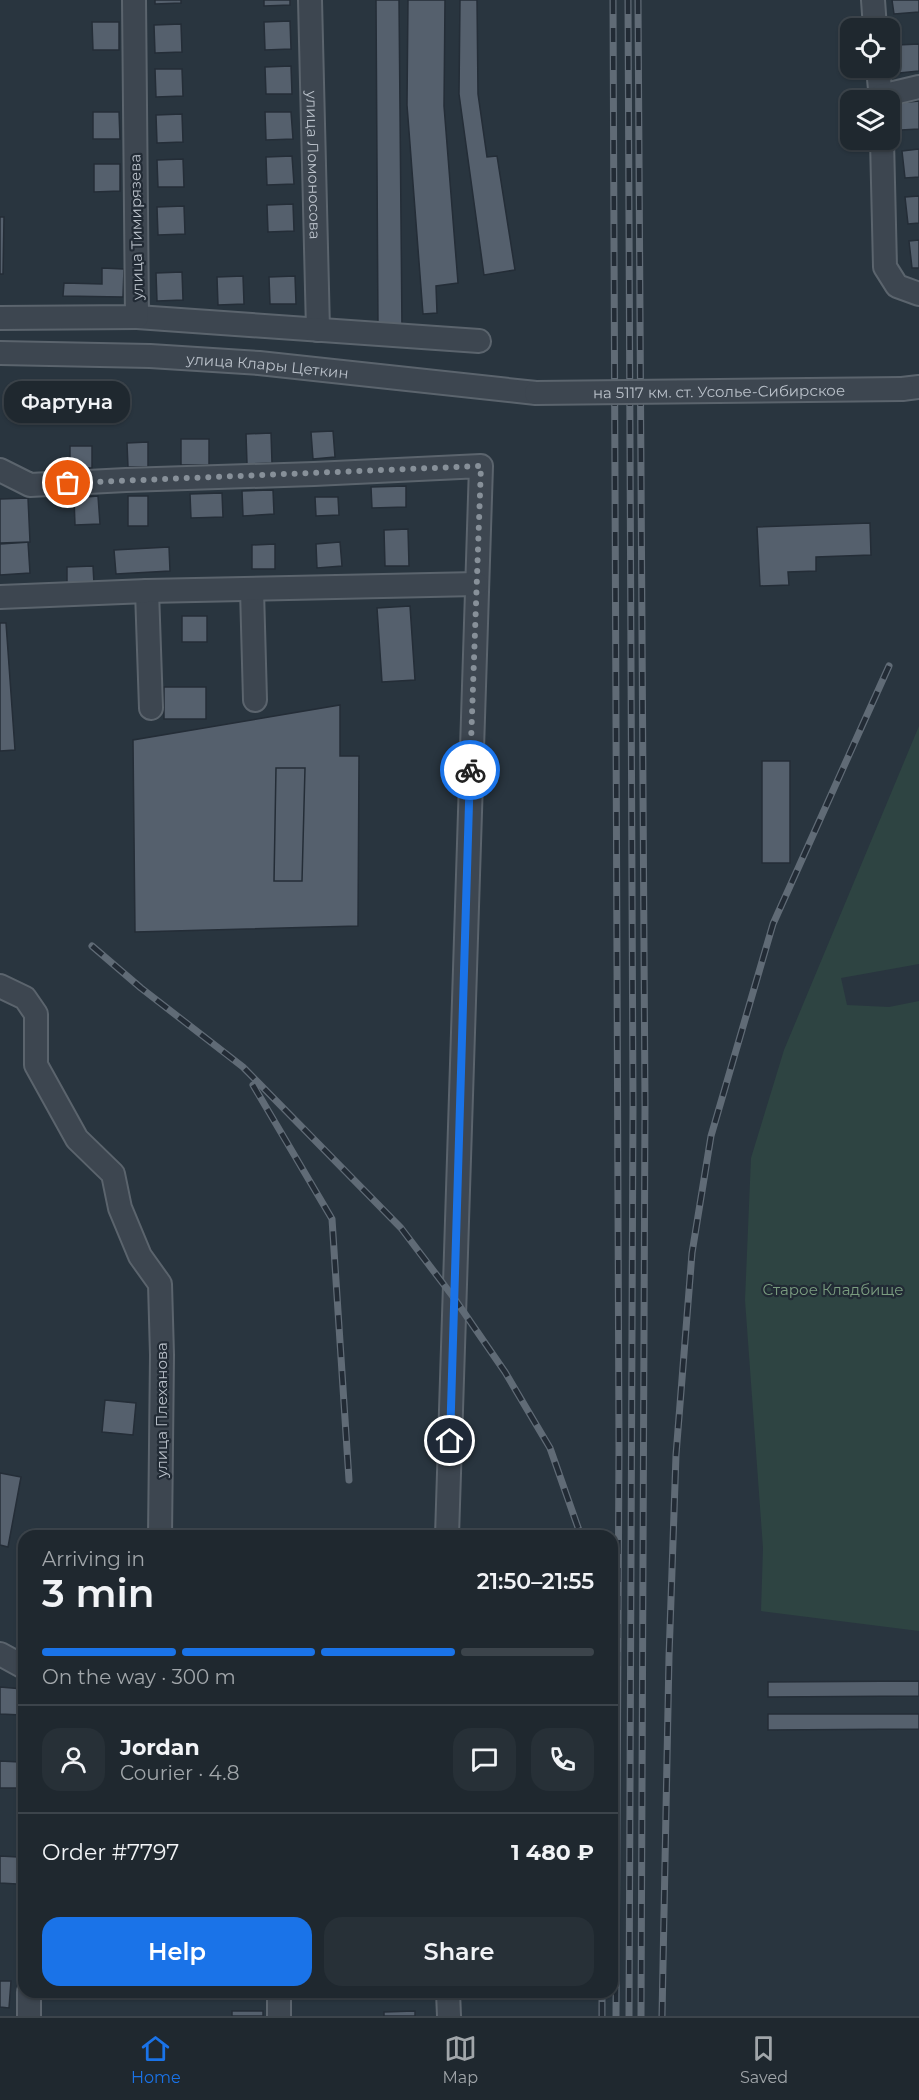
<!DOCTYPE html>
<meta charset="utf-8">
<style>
body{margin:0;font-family:Montserrat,sans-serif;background:#273037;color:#f1f3f6;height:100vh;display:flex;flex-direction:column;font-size:22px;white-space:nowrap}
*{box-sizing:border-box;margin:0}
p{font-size:20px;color:#a1a6aa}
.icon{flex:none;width:33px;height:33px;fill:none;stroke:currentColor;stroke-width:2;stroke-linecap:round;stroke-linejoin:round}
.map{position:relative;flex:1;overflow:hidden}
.sheet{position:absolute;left:18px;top:1530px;width:600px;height:468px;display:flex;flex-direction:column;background:#1f282f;border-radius:18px;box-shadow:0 2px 4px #0004,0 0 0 2px #3c444b}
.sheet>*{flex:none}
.tools{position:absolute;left:840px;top:18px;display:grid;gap:12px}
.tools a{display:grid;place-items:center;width:60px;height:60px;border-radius:12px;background:#1f282f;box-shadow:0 2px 4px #0004,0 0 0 2px #3c444b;font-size:30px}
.pin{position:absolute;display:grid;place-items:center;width:51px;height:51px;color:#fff;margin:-26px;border:3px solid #fff;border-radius:50%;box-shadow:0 2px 6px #0007}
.courier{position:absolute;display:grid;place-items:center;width:60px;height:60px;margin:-30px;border:4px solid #1a73e8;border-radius:50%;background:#fff;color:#222;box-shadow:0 2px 8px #0007}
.bubble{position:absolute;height:42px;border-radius:18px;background:#1f282f;box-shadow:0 2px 4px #0004,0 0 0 2px #3c444b;font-size:20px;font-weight:600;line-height:42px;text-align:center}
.headline em{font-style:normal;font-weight:600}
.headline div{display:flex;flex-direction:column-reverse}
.headline{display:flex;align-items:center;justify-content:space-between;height:102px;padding:0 24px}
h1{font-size:39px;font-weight:600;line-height:45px}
.bar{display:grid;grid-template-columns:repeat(4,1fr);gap:9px 6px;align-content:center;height:72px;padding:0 24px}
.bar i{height:8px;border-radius:4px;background:#3c444b}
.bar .current{background:#1a73e8}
.bar p{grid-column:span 4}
.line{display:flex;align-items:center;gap:15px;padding:0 24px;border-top:2px solid #3c444b}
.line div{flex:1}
.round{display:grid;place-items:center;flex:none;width:63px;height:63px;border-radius:18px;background:#273037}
.action{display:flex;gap:12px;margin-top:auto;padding:12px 24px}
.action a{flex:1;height:69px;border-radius:18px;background:#1a73e8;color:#fff;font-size:24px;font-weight:600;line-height:69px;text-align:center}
.action a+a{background:#273037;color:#f1f3f6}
.tab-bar{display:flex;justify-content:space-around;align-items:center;height:84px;border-top:2px solid #3c444b;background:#1f282f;font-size:16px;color:#a1a6aa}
.tab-bar a{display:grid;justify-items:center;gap:3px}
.tab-bar .current{color:#1a73e8}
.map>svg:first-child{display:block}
</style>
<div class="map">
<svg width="919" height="2016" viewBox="0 0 919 2016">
<rect width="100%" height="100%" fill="#29353f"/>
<path fill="#2e4442" d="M 919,726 L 919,964 L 841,978 L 847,1005 L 889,1007 L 919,1001 L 919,1631 L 761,1611 L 763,1548 L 745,1300 L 751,1158 L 784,1050 Z"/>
<path fill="#55606d" stroke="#242d37" stroke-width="1.5" d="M 155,0 L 181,0 L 181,3 L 155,4 Z
M 264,0 L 290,0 L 290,5 L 264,6 Z
M 376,0 L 399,0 L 402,330 L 378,329 Z
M 408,0 L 445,0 L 444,106 L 458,283 L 436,286 L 437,313 L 423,314 L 407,105 Z
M 460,0 L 477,0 L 478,94 L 487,157 L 497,156 L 515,270 L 484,275 L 459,94 Z
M 892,0 L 919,0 L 919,12 L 894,14 Z
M 290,21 L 291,49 L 265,50 L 264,22 Z
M 92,22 L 119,22 L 119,50 L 93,50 Z
M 181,24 L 182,52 L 155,53 L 154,25 Z
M 919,44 L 919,71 L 899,73 L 897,45 Z
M 291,66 L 292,94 L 266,94 L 265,67 Z
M 155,69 L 182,69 L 183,96 L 156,97 Z
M 919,101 L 919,129 L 901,130 L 898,103 Z
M 93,112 L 119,112 L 120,139 L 93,139 Z
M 265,112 L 291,112 L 293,139 L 266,140 Z
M 182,114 L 183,142 L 157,143 L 156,115 Z
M 919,149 L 919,177 L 905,178 L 902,151 Z
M 292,156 L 294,184 L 267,185 L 266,157 Z
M 183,159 L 184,187 L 158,187 L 157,160 Z
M 94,164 L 120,164 L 120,191 L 94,192 Z
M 919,196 L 919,223 L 908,224 L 905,197 Z
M 293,204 L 294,231 L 268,232 L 267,205 Z
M 184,206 L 185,234 L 158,235 L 157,207 Z
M 0,217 L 4,217 L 3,274 L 0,274 Z
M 919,240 L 919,268 L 912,268 L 909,241 Z
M 102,268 L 124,269 L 123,297 L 63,296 L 64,283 L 102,284 Z
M 182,272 L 183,300 L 157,301 L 156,273 Z
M 243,276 L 244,304 L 218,305 L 217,277 Z
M 295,276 L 296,304 L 270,304 L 269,277 Z
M 333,431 L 335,457 L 313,459 L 311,432 Z
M 271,433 L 272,463 L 247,464 L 246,434 Z
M 181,439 L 209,439 L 209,465 L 181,465 Z
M 148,442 L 148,467 L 128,467 L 127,443 Z
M 70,446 L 92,446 L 92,468 L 70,468 Z
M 406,486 L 406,507 L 372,508 L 371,487 Z
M 273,490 L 274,514 L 243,516 L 242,491 Z
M 222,493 L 223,517 L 191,518 L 190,494 Z
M 98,496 L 100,524 L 75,525 L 74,498 Z
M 128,496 L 148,496 L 148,526 L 128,526 Z
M 315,497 L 338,497 L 339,515 L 316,516 Z
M 28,498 L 30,542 L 0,544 L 0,499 Z
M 870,523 L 871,555 L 816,557 L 816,571 L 788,572 L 789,585 L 760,586 L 757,527 Z
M 408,529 L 409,566 L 385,566 L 384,530 Z
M 28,542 L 30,573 L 0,575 L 0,543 Z
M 340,542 L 342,566 L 317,568 L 316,544 Z
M 275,544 L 275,569 L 252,569 L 252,545 Z
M 169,547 L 170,571 L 116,574 L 114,550 Z
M 93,566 L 94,584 L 67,585 L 67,567 Z
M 410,606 L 415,680 L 382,682 L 377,608 Z
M 182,616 L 207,616 L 207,642 L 182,642 Z
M 0,623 L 6,623 L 15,750 L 0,751 Z
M 164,687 L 206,687 L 206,719 L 164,719 Z
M 340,705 L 340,756 L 359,756 L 358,926 L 135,932 L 133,740 Z
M 762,761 L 790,761 L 790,863 L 762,863 Z
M 276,768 L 305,768 L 302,881 L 274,881 Z
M 105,1400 L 136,1403 L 133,1435 L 102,1432 Z
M 0,1473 L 21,1477 L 8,1547 L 0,1545 Z
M 919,1681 L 919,1696 L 768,1697 L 768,1682 Z
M 0,1687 L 23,1689 L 22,1715 L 0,1714 Z
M 768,1714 L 919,1714 L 919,1729 L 768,1730 Z
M 0,1761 L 20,1762 L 19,1788 L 0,1788 Z
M 0,1856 L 18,1857 L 17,1884 L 0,1883 Z
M 0,1981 L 11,1981 L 9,2008 L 0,2007 Z
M 232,2011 L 263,2011 L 263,2016 L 232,2016 Z
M 415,2011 L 415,2016 L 384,2016 L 384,2012 Z"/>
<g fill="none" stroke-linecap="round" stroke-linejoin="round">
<g stroke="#5b646d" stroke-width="26">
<g id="minor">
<path id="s1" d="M 310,0 L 318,330"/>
<path d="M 873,0 L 875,28"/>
<path d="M 878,68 L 881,100"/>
<path d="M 881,96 L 919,87"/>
<path d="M 882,140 L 885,267 L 897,286 L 919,294"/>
<path d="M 137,317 L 479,341"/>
<path d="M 0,318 L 137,317 L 134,0"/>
<path id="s2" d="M 0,353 L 150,356 L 259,363 L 536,393"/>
<path d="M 902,389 L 919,387"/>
<path d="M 0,470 L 30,485 L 126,480 L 314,474 L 481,466 L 447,1536"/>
<path d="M 252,590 L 255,700"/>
<path d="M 147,591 L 151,708"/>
<path d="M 0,597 L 147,591 L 477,584"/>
<path d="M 0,986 L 25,998 L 36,1014 L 36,1065 L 77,1139 L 113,1174 L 120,1208 L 140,1256 L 160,1284 L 162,1355 L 160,1536"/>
<path d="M 0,1654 L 24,1667"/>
<path d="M 448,1992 L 449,2016"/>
<path d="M 29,2016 L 29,1992"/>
<path d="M 279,2016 L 279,1992"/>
</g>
</g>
<use href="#minor" stroke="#3d4650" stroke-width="22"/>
<g stroke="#606b76" stroke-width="7">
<path id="rail" d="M 613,0 L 619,1446 L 616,2016
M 628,0 L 633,1106 L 629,2016
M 638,0 L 645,1105 L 641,2016
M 92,946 L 141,988 L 243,1067 L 401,1228 L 454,1298 L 505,1372 L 550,1448 L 581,1536
M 253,1085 L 332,1219 L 349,1480
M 602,2016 L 602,1992
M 662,2016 L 669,1657 L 676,1455 L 692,1253 L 711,1136 L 773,924 L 889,666"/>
</g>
<use href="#rail" stroke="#222b35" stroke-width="4.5" stroke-dasharray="14" stroke-linecap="butt"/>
<g stroke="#5b646d" stroke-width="26" stroke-linecap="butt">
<g id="minor-bridge">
<path id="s3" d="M 536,393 L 902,389"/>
</g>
</g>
<use href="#minor-bridge" stroke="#3d4650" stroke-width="22"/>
</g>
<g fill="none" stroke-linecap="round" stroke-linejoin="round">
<path stroke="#879099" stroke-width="6" stroke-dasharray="0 10.8" d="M 68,483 L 481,466 L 470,770"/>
<path stroke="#1a73e8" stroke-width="8" d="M 450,1441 L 470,770"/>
</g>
<g text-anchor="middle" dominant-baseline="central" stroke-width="4.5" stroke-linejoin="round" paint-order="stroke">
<g font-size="15" fill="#bac1ca" stroke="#222b35">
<text stroke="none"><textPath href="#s1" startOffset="165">улица Ломоносова</textPath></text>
<text transform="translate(136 227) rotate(-91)">улица Тимирязева</text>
<text stroke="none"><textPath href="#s2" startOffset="268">улица Клары Цеткин</textPath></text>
<text stroke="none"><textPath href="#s3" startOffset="183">на 5117 км. ст. Усолье-Сибирское</textPath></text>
<text transform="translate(161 1410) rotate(-90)">улица Плеханова</text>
</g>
<g font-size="15" fill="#7b9d80" stroke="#222b35">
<text x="833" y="1289">Старое Кладбище</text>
</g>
</g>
</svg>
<div class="tools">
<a><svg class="icon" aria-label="locate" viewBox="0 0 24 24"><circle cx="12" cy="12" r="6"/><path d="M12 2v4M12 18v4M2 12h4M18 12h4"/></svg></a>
<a><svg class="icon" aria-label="layers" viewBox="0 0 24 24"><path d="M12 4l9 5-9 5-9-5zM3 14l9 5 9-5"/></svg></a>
</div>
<div class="pin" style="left:68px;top:483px;background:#ea580c"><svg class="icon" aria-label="bag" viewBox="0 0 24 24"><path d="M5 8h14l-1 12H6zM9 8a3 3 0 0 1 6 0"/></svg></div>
<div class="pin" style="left:450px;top:1441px;background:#1f2937"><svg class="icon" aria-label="home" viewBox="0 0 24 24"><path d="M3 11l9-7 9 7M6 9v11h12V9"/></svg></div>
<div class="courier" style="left:470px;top:770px"><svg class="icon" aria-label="bike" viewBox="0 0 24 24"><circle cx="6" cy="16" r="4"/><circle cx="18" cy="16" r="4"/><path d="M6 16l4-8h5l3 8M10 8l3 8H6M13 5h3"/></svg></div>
<div class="bubble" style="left:4px;top:381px;width:126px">Фартуна</div>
<section class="sheet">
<div class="headline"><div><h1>3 min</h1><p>Arriving in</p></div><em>21:50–21:55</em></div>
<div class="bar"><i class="current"></i><i class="current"></i><i class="current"></i><i></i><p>On the way · 300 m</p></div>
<div class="line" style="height:108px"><a class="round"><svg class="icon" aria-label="person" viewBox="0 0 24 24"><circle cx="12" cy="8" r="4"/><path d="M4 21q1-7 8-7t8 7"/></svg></a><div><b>Jordan</b><p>Courier · 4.8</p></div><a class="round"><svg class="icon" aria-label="chat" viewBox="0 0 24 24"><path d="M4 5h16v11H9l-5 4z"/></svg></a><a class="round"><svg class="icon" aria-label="phone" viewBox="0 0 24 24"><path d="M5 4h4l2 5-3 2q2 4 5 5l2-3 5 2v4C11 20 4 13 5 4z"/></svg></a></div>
<div class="line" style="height:78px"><div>Order #7797</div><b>1 480 ₽</b></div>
<div class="action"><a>Help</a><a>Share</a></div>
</section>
</div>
<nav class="tab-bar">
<a class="current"><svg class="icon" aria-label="home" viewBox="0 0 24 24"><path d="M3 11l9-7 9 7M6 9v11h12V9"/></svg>Home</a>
<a><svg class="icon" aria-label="map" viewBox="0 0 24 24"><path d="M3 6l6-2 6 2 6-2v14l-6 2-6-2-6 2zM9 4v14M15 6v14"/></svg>Map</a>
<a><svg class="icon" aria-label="saved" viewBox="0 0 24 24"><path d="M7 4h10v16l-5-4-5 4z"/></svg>Saved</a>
</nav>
